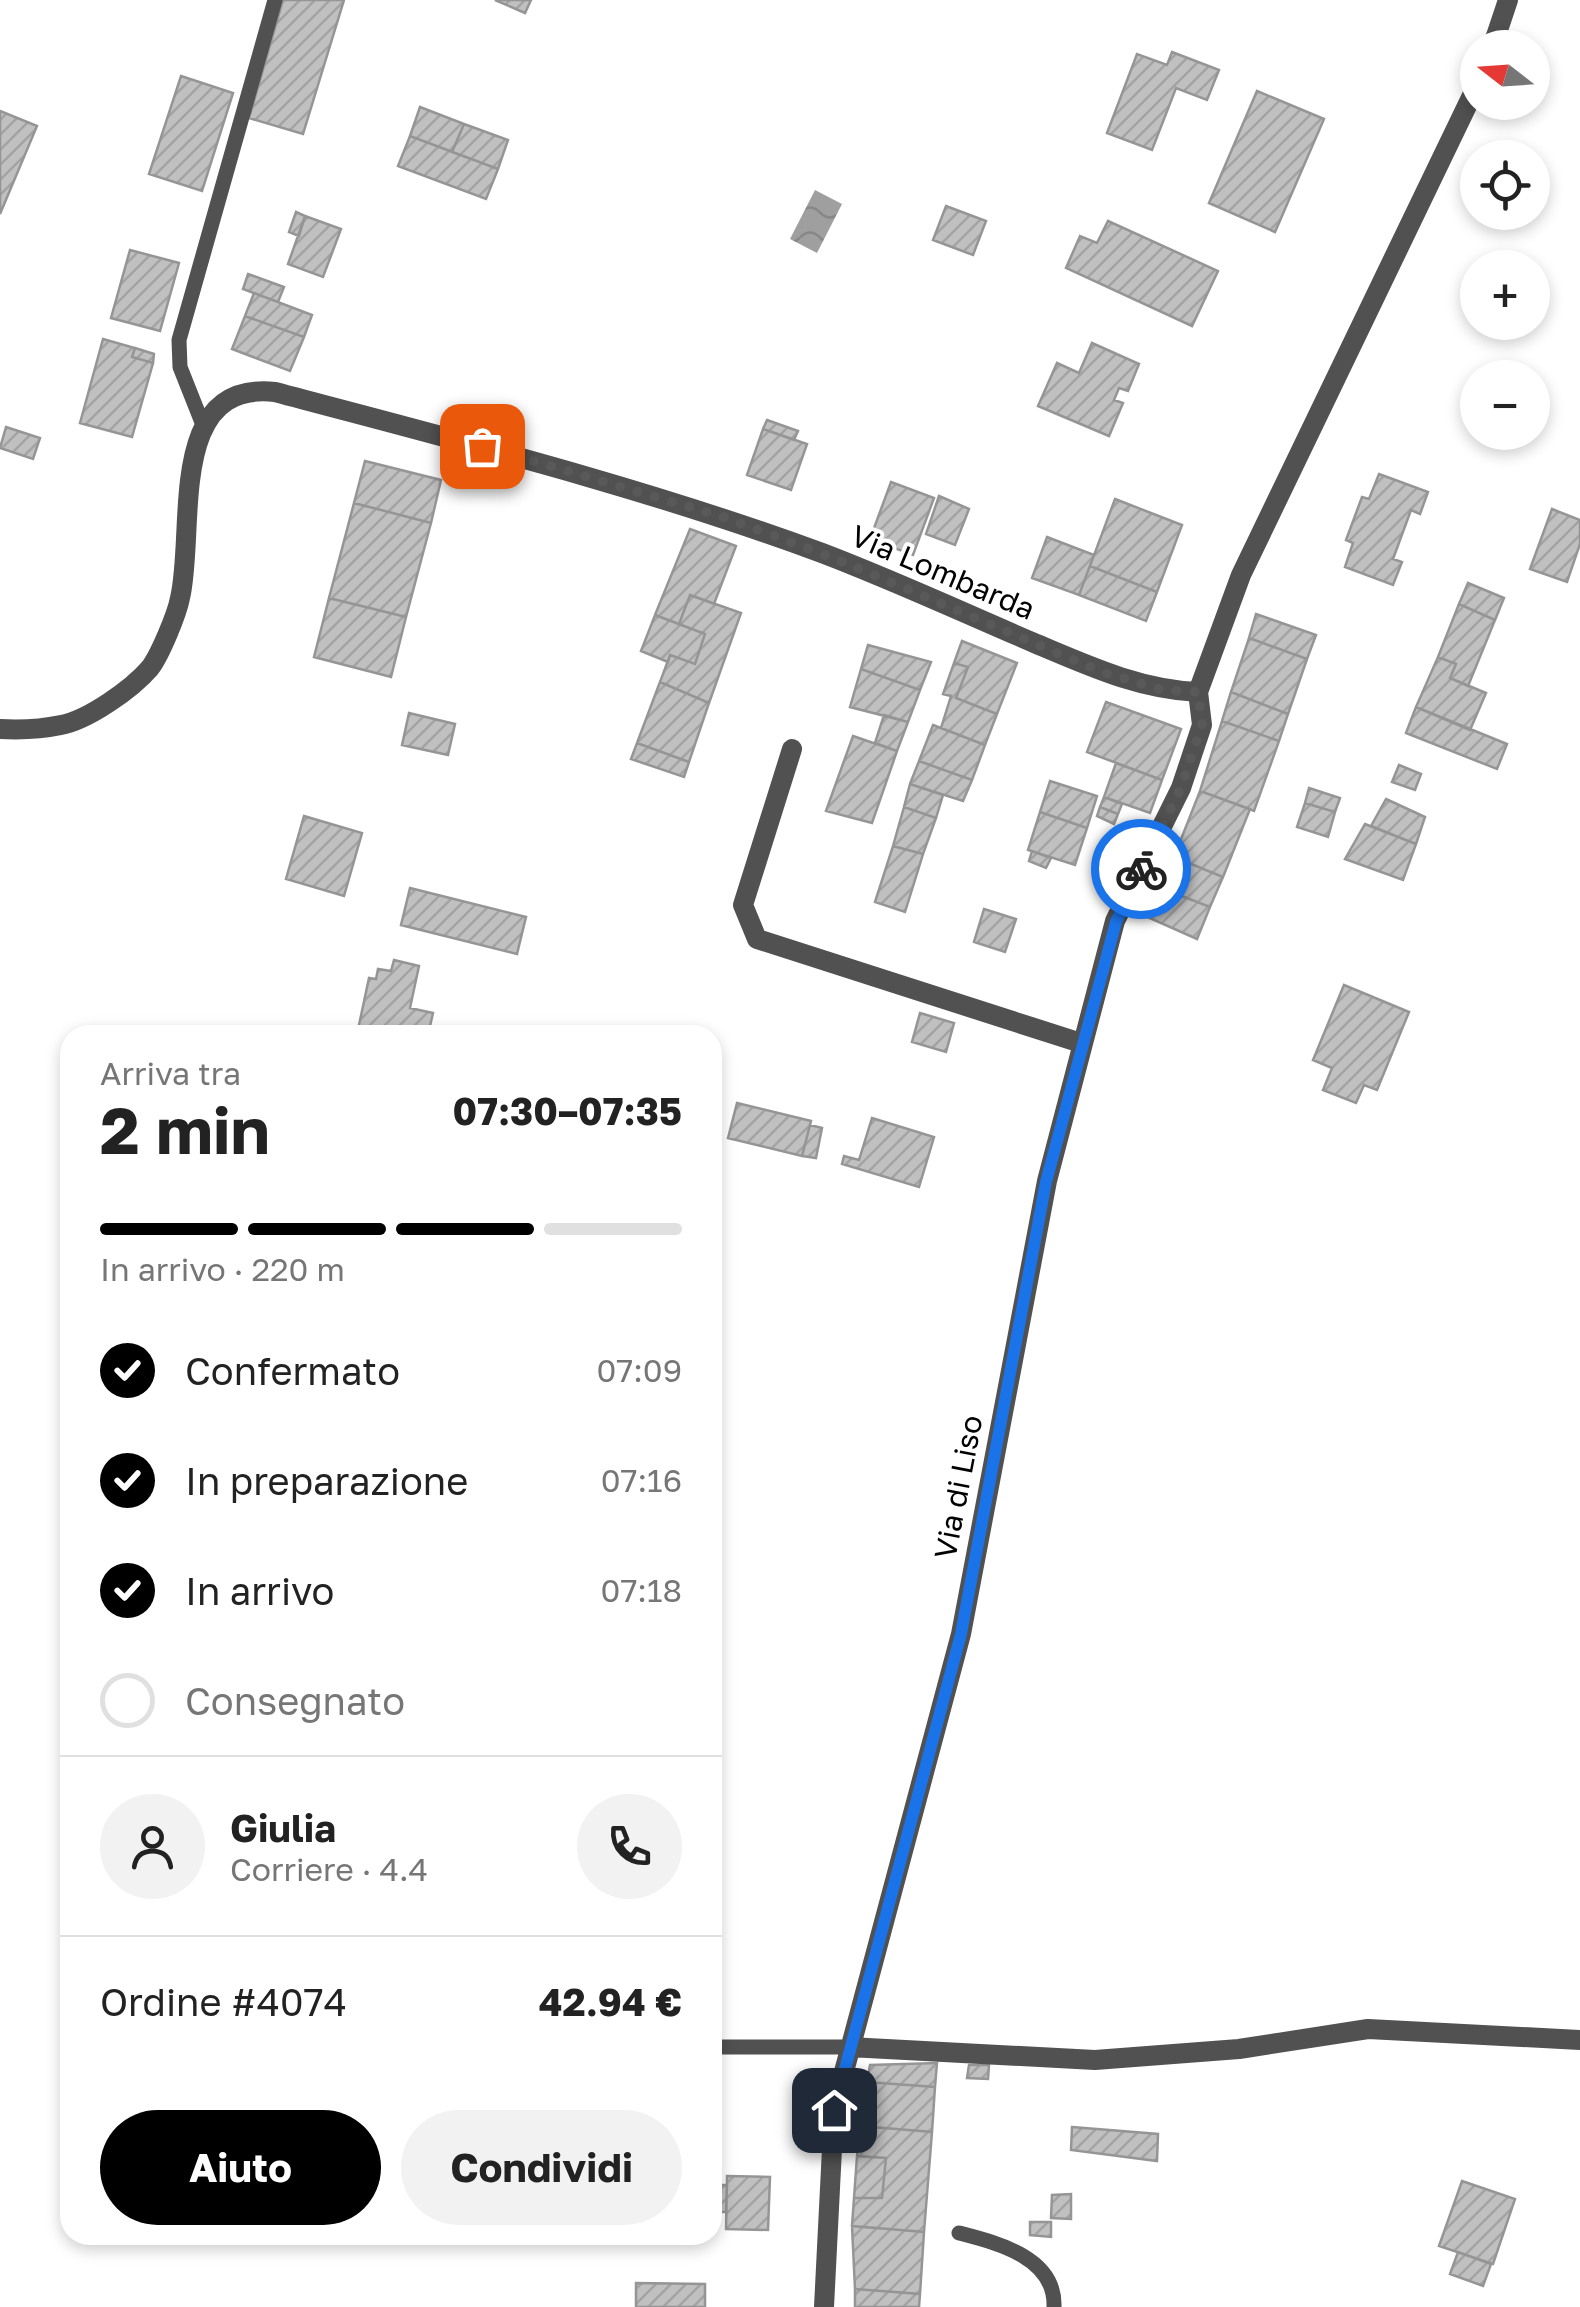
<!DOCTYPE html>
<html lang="it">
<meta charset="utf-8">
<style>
body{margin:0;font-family:"Golos Text",sans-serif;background:#f2f2f2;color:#222;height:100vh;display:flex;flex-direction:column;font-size:38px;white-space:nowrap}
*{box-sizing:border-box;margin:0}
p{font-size:32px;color:#767676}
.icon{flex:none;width:55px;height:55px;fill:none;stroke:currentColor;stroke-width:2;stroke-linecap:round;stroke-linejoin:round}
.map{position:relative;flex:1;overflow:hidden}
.side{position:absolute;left:60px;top:1025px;width:662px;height:1220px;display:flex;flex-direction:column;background:#fff;border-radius:30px;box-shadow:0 5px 15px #0003}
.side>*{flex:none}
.needle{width:65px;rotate:287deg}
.fabs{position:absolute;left:1460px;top:30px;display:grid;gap:20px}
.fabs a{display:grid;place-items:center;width:90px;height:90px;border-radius:50%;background:#fff;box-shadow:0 5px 15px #0003;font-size:50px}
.pin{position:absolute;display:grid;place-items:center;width:85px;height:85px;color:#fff;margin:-42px;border-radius:20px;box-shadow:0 5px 15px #0006}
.courier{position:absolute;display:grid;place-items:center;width:100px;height:100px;margin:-50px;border:8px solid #1a73e8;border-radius:50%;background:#fff;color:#222;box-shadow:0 2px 12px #0007}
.summary em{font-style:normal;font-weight:700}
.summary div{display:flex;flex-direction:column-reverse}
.summary{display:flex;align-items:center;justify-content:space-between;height:170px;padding:0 40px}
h1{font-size:65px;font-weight:700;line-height:75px}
.bar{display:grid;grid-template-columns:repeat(4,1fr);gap:15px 10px;align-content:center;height:120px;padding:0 40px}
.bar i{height:12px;border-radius:8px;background:#e0e0e0}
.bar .selected{background:#000}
.bar p{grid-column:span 4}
.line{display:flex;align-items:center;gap:25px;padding:0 40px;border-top:2px solid #e0e0e0}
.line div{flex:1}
.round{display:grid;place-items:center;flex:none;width:105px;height:105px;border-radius:52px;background:#f2f2f2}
ol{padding:0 40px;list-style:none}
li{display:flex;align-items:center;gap:30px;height:110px}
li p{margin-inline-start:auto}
li .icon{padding:10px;border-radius:50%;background:#000;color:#fff;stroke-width:4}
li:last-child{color:#767676}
li i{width:55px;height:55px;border:5px solid #e0e0e0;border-radius:50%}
.primary-button{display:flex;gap:20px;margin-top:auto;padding:20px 40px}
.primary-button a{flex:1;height:115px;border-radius:60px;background:#000;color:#fff;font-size:40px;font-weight:700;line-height:115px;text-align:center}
.primary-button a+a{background:#f2f2f2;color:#222}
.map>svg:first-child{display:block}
</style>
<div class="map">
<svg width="1580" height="2307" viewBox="0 0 1580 2307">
<defs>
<pattern id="water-waves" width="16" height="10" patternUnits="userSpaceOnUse" patternTransform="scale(2.5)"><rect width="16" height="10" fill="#9f9f9f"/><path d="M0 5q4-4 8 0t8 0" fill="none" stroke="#878787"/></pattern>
<pattern id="building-hatch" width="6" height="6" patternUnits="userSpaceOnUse" patternTransform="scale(2.5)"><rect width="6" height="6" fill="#c0c0c0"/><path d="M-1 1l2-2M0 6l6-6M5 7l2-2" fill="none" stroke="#a3a3a3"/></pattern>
</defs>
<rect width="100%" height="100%" fill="#fff"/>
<path fill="url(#water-waves)" d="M 815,190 L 842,204 L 817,253 L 790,239 Z"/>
<path fill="url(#building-hatch)" stroke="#959595" stroke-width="2.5" d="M 283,0 L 344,0 L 303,134 L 249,118 Z
M 495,0 L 531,0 L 525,13 Z
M 1172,52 L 1219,70 L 1207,100 L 1176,88 L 1152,150 L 1107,133 L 1137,54 L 1167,65 Z
M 181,76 L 233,93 L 202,191 L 149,174 Z
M 1257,91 L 1324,119 L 1275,232 L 1209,203 Z
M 420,107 L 464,124 L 452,152 L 410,136 Z
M 0,111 L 37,126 L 0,214 Z
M 464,124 L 508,140 L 498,169 L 452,152 Z
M 410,136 L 498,169 L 486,199 L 398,166 Z
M 946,206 L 986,221 L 973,255 L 933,240 Z
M 296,212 L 305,216 L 299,236 L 289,232 Z
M 305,216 L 341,229 L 323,277 L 288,264 Z
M 1108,221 L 1218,271 L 1192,326 L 1066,268 L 1080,236 L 1097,243 Z
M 130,250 L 179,263 L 160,331 L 111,318 Z
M 248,274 L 284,287 L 278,302 L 243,289 Z
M 254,293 L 312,315 L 304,337 L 245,316 Z
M 245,316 L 304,337 L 290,371 L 232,349 Z
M 103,339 L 135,348 L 132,357 L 153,363 L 132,437 L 80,423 Z
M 1092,343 L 1139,364 L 1128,391 L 1119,388 L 1114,400 L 1123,403 L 1109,436 L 1038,406 L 1057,363 L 1079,373 Z
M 135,348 L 154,354 L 153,363 L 132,357 Z
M 767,420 L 798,431 L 794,440 L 763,429 Z
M 6,427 L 40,438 L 33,459 L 0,448 Z
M 763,429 L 807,444 L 791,490 L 747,475 Z
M 365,461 L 441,480 L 431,523 L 354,503 Z
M 1379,474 L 1428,492 L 1420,514 L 1411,510 L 1393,559 L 1402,562 L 1393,585 L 1345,567 L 1353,543 L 1346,540 L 1362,497 L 1369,499 Z
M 891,482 L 934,498 L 913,555 L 870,539 Z
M 939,496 L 969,509 L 955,545 L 926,534 Z
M 1115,499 L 1182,525 L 1157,592 L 1090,566 Z
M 354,503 L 431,523 L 406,617 L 329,598 Z
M 1552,509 L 1580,520 L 1580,544 L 1567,582 L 1530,569 Z
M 690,529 L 736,546 L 714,604 L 690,595 L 679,624 L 655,615 Z
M 1047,537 L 1094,555 L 1079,595 L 1032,578 Z
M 1090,566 L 1157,592 L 1146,621 L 1079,595 Z
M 1468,583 L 1504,598 L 1495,620 L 1459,604 Z
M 690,595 L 741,613 L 709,703 L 660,682 L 670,655 L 695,664 L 705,634 L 679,624 Z
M 329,598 L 406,617 L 391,677 L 314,657 Z
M 1459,604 L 1495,620 L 1468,686 L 1450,678 L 1456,664 L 1438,657 Z
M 1256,614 L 1316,635 L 1307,659 L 1249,638 Z
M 655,615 L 705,634 L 695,664 L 670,655 L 668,662 L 641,651 Z
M 1249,638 L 1307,659 L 1288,714 L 1231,692 Z
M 962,641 L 1017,663 L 997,714 L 956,698 L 968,667 L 954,663 Z
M 868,645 L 931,662 L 920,690 L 861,669 Z
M 1438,657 L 1456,664 L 1450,678 L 1486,693 L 1470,730 L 1416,707 Z
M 954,663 L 968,667 L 956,698 L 997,714 L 985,745 L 941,728 L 951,696 L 943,694 Z
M 861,669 L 920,690 L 908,722 L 850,707 Z
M 660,682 L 709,703 L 689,762 L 637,743 Z
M 1231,692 L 1288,714 L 1279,741 L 1222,721 Z
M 1106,702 L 1181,729 L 1162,780 L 1087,752 Z
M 1416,707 L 1507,744 L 1497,769 L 1406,733 Z
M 409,713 L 455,724 L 448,755 L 402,745 Z
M 884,715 L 908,722 L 897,751 L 875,743 Z
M 1222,721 L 1279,741 L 1254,811 L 1200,791 Z
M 933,725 L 985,745 L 972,780 L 919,761 Z
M 853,736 L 897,751 L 872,823 L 826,811 Z
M 637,743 L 689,762 L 684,777 L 631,759 Z
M 919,761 L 972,780 L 963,801 L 910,784 Z
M 1116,763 L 1162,780 L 1150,813 L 1104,797 Z
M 1399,765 L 1421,774 L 1415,790 L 1392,782 Z
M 1050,781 L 1097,796 L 1087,828 L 1040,812 Z
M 910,784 L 943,795 L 936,818 L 904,807 Z
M 1309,788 L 1340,798 L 1335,812 L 1305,803 Z
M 1200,791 L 1250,809 L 1223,877 L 1174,857 Z
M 1104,797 L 1122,804 L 1118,814 L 1100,807 Z
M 1386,799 L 1425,817 L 1416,844 L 1371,826 Z
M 1305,803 L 1335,812 L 1328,837 L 1297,827 Z
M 904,807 L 936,818 L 923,854 L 893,846 Z
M 1100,807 L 1118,814 L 1114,824 L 1097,816 Z
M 1040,812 L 1087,828 L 1075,865 L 1028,850 Z
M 304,816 L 362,833 L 344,896 L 286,879 Z
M 1365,824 L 1416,844 L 1403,880 L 1345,859 Z
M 893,846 L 923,854 L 905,912 L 875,902 Z
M 1032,851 L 1051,858 L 1046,868 L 1029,861 Z
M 1164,853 L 1223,877 L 1210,907 L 1152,885 Z
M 1154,885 L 1210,907 L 1197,939 L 1143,915 Z
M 410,888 L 526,917 L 517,954 L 401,925 Z
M 984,909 L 1016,919 L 1005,952 L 974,942 Z
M 394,960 L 419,966 L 410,1008 L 433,1013 L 428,1035 L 404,1035 L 359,1025 L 369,978 L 376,979 L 378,969 L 391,971 Z
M 1344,985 L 1409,1012 L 1377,1090 L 1364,1085 L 1356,1103 L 1323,1090 L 1332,1068 L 1313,1060 Z
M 920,1013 L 954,1023 L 946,1052 L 912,1042 Z
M 737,1103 L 811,1121 L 802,1156 L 728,1138 Z
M 872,1118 L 934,1137 L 919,1187 L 842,1164 L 844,1156 L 859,1160 Z
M 810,1125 L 822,1128 L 816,1158 L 802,1156 Z
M 937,2063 L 935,2087 L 867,2082 L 870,2065 Z
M 969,2065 L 989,2065 L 988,2079 L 967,2078 Z
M 867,2082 L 935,2087 L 932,2132 L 860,2126 Z
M 860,2126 L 932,2132 L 924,2232 L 852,2226 L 854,2198 L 882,2198 L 886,2158 L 857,2156 Z
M 1072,2127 L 1158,2134 L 1157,2161 L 1071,2150 Z
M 857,2156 L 886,2158 L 882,2198 L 854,2198 Z
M 727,2176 L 770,2177 L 768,2230 L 726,2229 Z
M 1462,2181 L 1515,2199 L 1493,2264 L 1439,2246 Z
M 712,2185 L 727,2185 L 726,2212 L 712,2212 Z
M 1071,2194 L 1071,2219 L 1051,2218 L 1052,2195 Z
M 1030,2222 L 1051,2222 L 1051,2237 L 1030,2235 Z
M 852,2226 L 924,2232 L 920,2294 L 855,2289 Z
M 1458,2252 L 1491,2264 L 1483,2286 L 1450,2274 Z
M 636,2283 L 705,2284 L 705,2307 L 636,2307 Z
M 855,2289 L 920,2294 L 919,2307 L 855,2307 Z"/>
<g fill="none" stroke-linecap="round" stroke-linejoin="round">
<path stroke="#515151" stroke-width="15" d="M 203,425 L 180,367 L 179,340 L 275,0
M 712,2047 L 849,2047
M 959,2233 C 997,2243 1056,2257 1054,2307"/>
<path stroke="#515151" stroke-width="20" d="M 1492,48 L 1508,0
M 0,729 C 19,730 42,729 61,725 C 88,720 132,689 150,668 C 160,655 177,614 180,598 C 196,531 165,380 275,392 C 459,441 643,487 822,553 C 893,580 962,612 1032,642 C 1087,665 1137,689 1198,692
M 792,749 L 743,905 L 757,939 L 1081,1043
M 849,2047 L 1095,2060 L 1239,2049 L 1368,2029 L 1580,2040
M 824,2307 L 834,2109 L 961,1634 L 1047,1181 L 1115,921 L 1181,788 L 1202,725 L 1198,692 L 1241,575 L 1478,83"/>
</g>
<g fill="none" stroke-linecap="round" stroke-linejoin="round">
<path stroke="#595959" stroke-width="10" stroke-dasharray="0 18" d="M 482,446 L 723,517 L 836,559 L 1102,672 L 1162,690 L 1198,692 L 1202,725 L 1181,788 L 1141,869"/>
<path stroke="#1a73e8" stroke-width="12" d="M 834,2110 L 961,1634 L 1046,1182 L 1116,922 L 1141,869"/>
</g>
<g text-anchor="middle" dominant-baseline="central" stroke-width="8" stroke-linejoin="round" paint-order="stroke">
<g font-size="30" fill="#000" stroke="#fff">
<text transform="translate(943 572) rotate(23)">Via Lombarda</text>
<text transform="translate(958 1487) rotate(-79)">Via di Liso</text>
</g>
</g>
</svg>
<div class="fabs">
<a><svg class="needle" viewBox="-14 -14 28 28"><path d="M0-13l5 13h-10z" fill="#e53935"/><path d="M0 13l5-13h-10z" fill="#767676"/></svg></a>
<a><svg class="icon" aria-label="locate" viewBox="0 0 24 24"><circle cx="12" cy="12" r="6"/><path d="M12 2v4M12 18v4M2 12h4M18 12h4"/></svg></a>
<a>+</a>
<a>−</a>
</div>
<div class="pin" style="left:482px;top:446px;background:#ea580c"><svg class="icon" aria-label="bag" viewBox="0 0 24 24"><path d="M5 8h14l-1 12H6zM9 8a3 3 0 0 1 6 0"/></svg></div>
<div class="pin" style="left:834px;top:2110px;background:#1f2937"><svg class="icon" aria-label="home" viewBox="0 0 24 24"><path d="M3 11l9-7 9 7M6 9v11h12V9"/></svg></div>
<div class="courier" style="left:1141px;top:869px"><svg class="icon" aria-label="bike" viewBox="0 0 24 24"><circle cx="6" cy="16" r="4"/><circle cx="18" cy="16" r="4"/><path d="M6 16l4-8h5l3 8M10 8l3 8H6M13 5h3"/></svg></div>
<section class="side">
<div class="summary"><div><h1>2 min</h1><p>Arriva tra</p></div><em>07:30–07:35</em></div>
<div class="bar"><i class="selected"></i><i class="selected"></i><i class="selected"></i><i></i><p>In arrivo · 220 m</p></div>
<ol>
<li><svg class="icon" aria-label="check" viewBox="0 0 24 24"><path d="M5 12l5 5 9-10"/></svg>Confermato<p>07:09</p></li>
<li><svg class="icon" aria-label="check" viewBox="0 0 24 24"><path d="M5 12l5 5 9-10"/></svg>In preparazione<p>07:16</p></li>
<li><svg class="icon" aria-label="check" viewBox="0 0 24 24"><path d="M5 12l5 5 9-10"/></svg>In arrivo<p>07:18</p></li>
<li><i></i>Consegnato</li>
</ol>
<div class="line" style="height:180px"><a class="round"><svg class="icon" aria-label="person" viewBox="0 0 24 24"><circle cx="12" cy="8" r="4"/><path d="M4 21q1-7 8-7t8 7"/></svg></a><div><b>Giulia</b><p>Corriere · 4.4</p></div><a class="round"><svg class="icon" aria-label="phone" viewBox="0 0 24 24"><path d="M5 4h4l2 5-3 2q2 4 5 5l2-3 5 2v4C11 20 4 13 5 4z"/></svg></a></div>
<div class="line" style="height:130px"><div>Ordine #4074</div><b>42.94 €</b></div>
<div class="primary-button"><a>Aiuto</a><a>Condividi</a></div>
</section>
</div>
